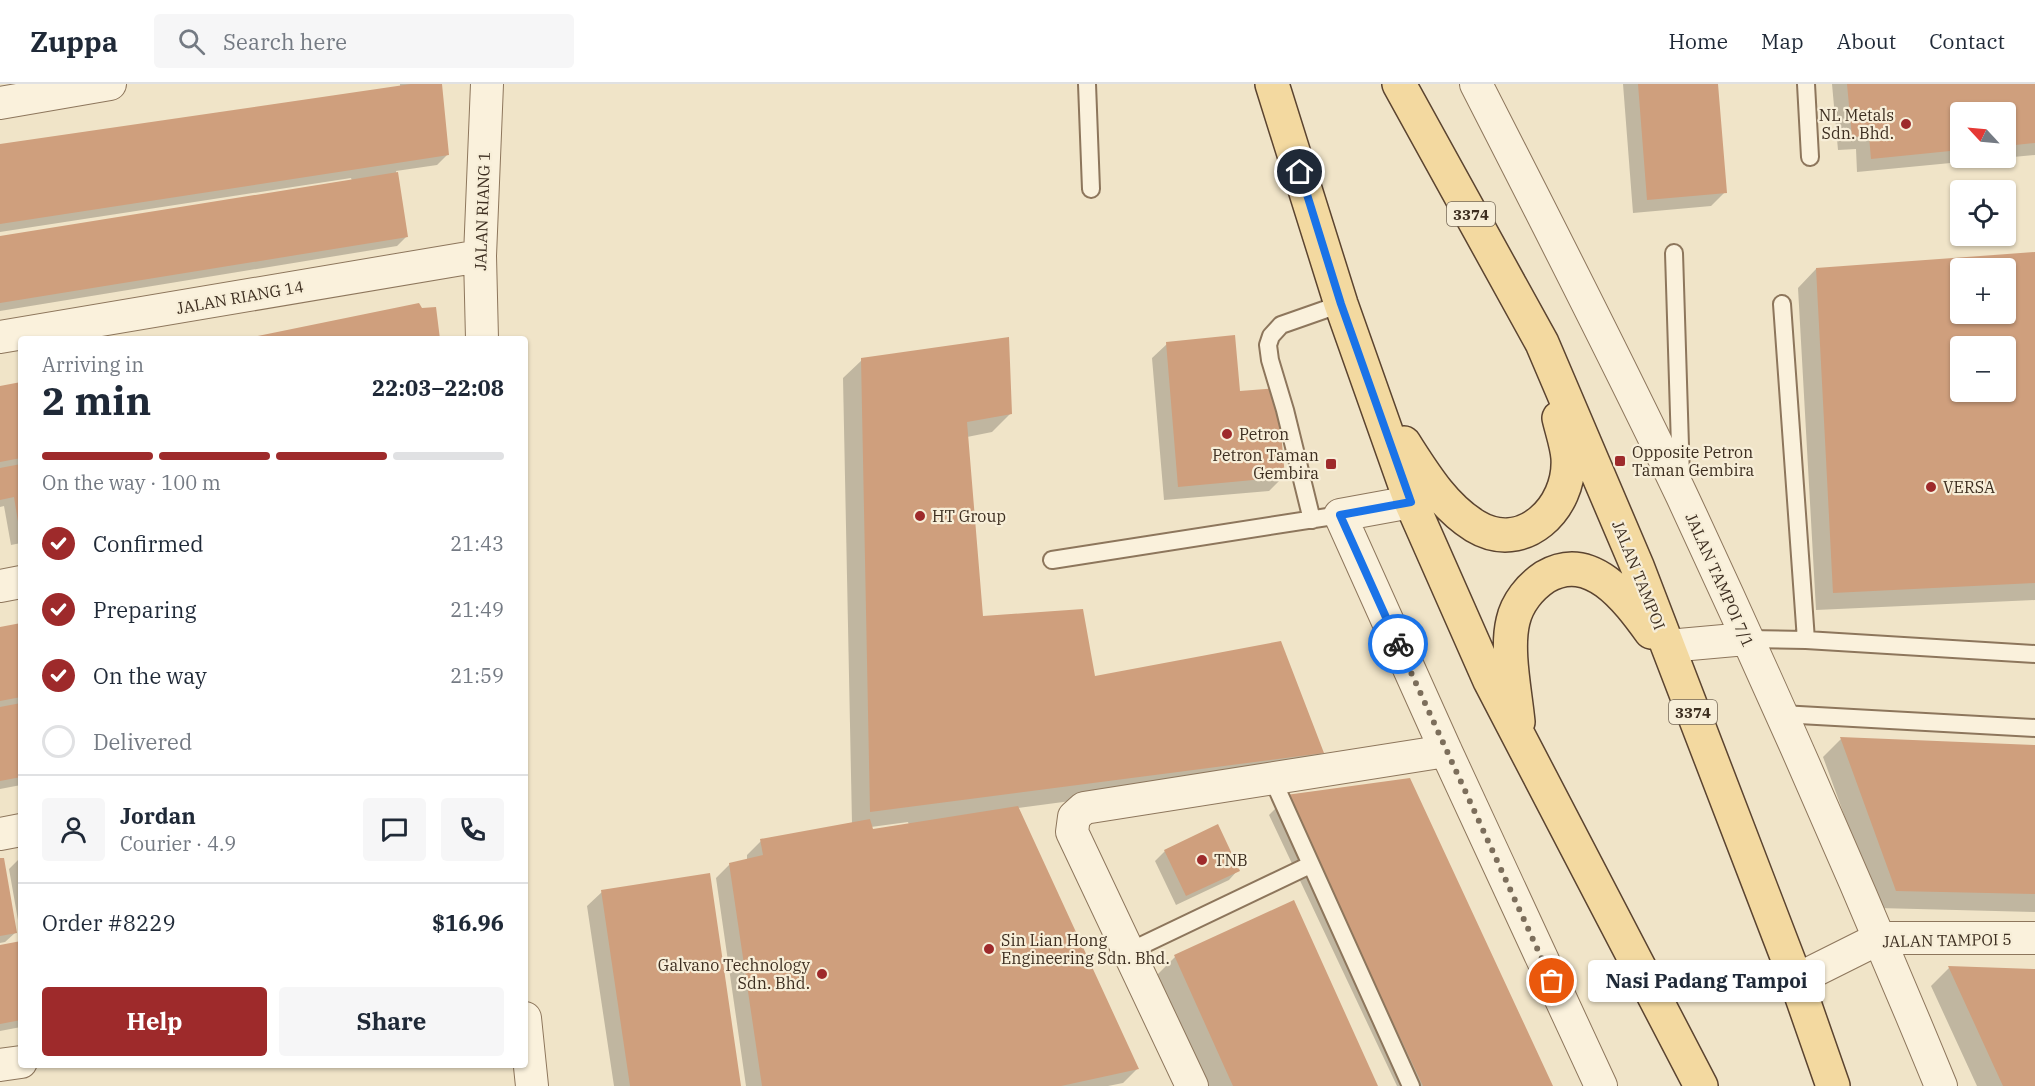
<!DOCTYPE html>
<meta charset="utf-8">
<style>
body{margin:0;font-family:"IBM Plex Serif",serif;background:#f6f6f7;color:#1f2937;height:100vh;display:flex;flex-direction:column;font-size:22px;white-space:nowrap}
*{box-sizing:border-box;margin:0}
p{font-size:20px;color:#747a83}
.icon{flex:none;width:33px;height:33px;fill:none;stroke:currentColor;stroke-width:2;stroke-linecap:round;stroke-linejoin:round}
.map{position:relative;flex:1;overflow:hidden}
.drawer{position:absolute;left:18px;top:252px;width:510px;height:732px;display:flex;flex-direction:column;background:#fff;border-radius:6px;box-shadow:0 2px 4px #0004}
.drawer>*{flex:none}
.needle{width:39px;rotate:296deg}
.controls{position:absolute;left:1950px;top:18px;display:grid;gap:12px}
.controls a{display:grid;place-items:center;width:66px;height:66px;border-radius:6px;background:#fff;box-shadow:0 2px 4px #0004;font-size:30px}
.pin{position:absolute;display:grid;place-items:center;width:51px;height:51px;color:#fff;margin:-26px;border:3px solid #fff;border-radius:50%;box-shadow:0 2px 6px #0007}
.courier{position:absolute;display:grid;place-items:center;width:60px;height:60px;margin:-30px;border:4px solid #1a73e8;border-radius:50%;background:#fff;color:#222;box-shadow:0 2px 8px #0007}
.bubble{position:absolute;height:42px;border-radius:6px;background:#fff;box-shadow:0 2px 4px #0004;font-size:20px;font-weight:800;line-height:42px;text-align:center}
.headline em{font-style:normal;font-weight:800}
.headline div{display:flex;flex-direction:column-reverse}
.headline{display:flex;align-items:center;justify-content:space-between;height:102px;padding:0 24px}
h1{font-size:39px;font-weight:800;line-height:45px}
.bar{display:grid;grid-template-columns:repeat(4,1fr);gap:9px 6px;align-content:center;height:72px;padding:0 24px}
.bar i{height:8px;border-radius:4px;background:#e0e1e3}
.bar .current{background:#9e2a2b}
.bar p{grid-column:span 4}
.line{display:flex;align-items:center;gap:15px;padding:0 24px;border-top:2px solid #e0e1e3}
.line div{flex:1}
.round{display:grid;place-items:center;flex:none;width:63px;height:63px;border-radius:6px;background:#f6f6f7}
ol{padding:0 24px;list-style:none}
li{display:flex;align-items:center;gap:18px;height:66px}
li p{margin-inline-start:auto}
li .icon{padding:6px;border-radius:50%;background:#9e2a2b;color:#fff;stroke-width:4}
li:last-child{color:#747a83}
li i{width:33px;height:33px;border:3px solid #e0e1e3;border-radius:50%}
.cta{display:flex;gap:12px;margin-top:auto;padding:12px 24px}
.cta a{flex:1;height:69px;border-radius:6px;background:#9e2a2b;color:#fff;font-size:24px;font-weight:800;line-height:69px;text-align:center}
.cta a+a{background:#f6f6f7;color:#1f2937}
header{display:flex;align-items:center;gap:36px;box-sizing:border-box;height:84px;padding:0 30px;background:#fff;border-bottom:2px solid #e0e1e3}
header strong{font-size:28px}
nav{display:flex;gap:33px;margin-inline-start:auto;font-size:21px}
.search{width:420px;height:54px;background:#f6f6f7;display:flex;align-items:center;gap:15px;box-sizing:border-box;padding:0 21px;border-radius:6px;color:#747a83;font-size:22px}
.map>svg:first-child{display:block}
</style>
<header>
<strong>Zuppa</strong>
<div class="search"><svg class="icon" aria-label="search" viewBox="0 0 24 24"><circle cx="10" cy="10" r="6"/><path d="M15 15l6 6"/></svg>Search here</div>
<nav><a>Home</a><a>Map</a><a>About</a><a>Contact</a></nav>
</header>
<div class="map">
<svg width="2035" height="1002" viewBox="0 0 2035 1002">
<rect width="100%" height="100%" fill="#f0e4c8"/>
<path fill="#0003" fill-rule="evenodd" d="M 400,0 L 440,0 L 447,71 L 437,81 L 396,87 L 406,153 L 397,162 L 0,227 L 0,154 L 352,97 L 351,94 L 0,148 L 0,61 L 400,4 Z
M 1623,0 L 1716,0 L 1725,108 L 1711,122 L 1633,129 Z
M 1832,0 L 2035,0 L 2035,71 L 1857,88 L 1856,65 L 1838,66 ZM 1960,28 L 2006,28 L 2006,74 L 1960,74 Z
M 2035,169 L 2035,516 L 1816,526 L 1798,204 L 1816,185 ZM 1960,184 L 2006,184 L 2006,230 L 1960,230 ZM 1960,262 L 2006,262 L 2006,308 L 1960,308 Z
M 1167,260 L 1283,393 L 1269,407 L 1164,416 L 1152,274 Z
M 862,276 L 1010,330 L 992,348 L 967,353 L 982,534 L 1094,594 L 1323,668 L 1304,686 L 1018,724 L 1137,985 L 1123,999 L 1108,1002 L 746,1002 L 716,794 L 730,780 L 747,776 L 747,771 L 761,757 L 852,740 L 843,294 ZM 908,738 L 909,741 L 872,747 L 871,743 Z
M 21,299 L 21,459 L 11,461 L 4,422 L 0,423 L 0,304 Z
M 21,540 L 21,701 L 0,705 L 0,544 Z
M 1841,655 L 2035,663 L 2035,828 L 1878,824 L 1823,673 Z
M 1287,713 L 1551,1002 L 1397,1002 L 1269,731 Z
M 1165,767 L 1238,786 L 1229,796 L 1176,821 L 1155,777 Z
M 19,775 L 21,775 L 21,853 L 9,785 Z
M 0,776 L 15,849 L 5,858 L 0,859 Z
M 602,808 L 740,1002 L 614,1002 L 587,822 Z
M 1293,818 L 1376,1002 L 1207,1002 L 1157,891 L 1175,873 Z
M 21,859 L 21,943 L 0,947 L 0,862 Z
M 1949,884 L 2035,887 L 2035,1002 L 1977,1002 L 1931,902 Z"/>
<path fill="#cf9f7d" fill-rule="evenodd" d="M 411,0 L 442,0 L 449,71 L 0,140 L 0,60 Z
M 1638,0 L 1718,0 L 1727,109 L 1647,116 Z
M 1847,0 L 2035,0 L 2035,59 L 2006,62 L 2006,28 L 1960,28 L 1960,66 L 1871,75 L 1869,52 L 1852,53 Z
M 398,88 L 408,153 L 0,219 L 0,152 Z
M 2035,168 L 2035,499 L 1833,509 L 1816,184 ZM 1960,184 L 2006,184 L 2006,230 L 1960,230 ZM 1960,262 L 2006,262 L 2006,308 L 1960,308 Z
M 419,219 L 422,224 L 436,223 L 440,255 L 243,255 Z
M 1235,251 L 1240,307 L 1277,304 L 1285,393 L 1178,403 L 1166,258 Z
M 1009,253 L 1012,330 L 967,338 L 983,532 L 1083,525 L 1095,592 L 1281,557 L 1324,669 L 870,728 L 861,274 Z
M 21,298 L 21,374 L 0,378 L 0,302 Z
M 21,380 L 21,450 L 20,450 L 14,413 L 0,416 L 0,384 Z
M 21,539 L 21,613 L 0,617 L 0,543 Z
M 21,619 L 21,693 L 0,697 L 0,623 Z
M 1840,653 L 2035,661 L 2035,810 L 1896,807 Z
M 1410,694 L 1553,1002 L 1423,1002 L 1286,711 Z
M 1018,722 L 1139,985 L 1061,1002 L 762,1002 L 729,779 L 763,771 L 760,755 L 870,735 L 873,745 Z
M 1218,740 L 1240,787 L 1186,812 L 1164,766 Z
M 0,774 L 4,774 L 17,849 L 0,852 Z
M 710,789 L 741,1002 L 630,1002 L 601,806 Z
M 1294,816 L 1378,1002 L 1233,1002 L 1174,871 Z
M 21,857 L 21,936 L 0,940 L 0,861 Z
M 1948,882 L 2035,885 L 2035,1002 L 2003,1002 Z"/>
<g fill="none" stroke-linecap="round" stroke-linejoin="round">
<g stroke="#8d765c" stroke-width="20">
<path id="service" d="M 1087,0 L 1091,105
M 1806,0 L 1810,73
M 1674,169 L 1681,394
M 1782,220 L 1806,556
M 1312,436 L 1285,326 L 1270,276 L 1268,261 L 1271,252 L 1281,241 L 1341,220
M 1052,476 L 1340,431
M 1746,555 L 1806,556 L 2035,570
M 1781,630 L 2035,644
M 1272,694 L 1411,1002
M 1128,868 L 1310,781"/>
</g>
<g stroke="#8d765c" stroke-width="34">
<path id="minor" d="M 1476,0 C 1546,137 1616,273 1682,412 C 1773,607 1859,803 1941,1002
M 0,19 L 110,0
M 0,253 L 480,172
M 482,255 L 480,172 L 487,0
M 1411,418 L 1340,431 L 1446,667 L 1601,1002
M 0,502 L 21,498
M 1668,562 L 1746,555
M 0,750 L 21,746
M 1796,896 L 1880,854 L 2035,854
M 525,934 L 532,1002
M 0,981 L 21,978
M 1192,1002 L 1072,748 L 1074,733 L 1084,724 L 1446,667"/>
</g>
<g stroke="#5b4430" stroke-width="36">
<path id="primary" d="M 1272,0 L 1341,220 L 1411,418 L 1490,597 L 1701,1002
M 1399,0 L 1542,259 L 1637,482 L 1796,896 L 1833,1002
M 1404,359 C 1424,390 1443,422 1475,442 C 1523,471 1571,424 1568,374 C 1567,361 1562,347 1559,334
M 1518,638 C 1515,607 1506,566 1513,537 C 1517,519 1530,503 1545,493 C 1591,466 1627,515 1651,548"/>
</g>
<use href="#service" stroke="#faf1dc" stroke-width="16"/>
<use href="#minor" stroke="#faf1dc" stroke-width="32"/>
<use href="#primary" stroke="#f3d9a0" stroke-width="33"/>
</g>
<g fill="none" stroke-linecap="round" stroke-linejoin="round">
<path stroke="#7c6e5b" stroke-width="6" stroke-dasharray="0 10.8" d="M 1398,560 L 1552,897"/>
<path stroke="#1a73e8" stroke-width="8" d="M 1300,88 L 1341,220 L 1411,418 L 1340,431 L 1398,560"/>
</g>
<g fill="#9e2a2b" stroke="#f7eed8" stroke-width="2">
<circle cx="1906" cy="40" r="6"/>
<circle cx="1227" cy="350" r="6"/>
<rect x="1614" y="371" width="12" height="12" rx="3"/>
<rect x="1325" y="374" width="12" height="12" rx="3"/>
<circle cx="1931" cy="403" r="6"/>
<circle cx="920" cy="432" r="6"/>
<circle cx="1202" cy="776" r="6"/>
<circle cx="989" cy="865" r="6"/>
<circle cx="822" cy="890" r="6"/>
</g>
<g text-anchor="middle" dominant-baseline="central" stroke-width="4.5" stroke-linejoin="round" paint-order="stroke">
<g fill="#f7eed8" stroke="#756857" stroke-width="1.5">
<rect x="1447" y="118" width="48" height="24" rx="4.5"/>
<rect x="1669" y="616" width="48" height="24" rx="4.5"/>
</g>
<g font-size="15" font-weight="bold" fill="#3d2e20">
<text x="1471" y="130">3374</text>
<text x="1693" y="628">3374</text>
</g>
<g font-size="16" fill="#3d2e20" stroke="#f7eed8" text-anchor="start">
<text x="1894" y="31" text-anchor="end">NL Metals<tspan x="1894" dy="18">Sdn. Bhd.</tspan></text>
<text x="1239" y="350">Petron</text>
<text x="1632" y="368">Opposite Petron<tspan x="1632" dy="18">Taman Gembira</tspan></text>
<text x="1319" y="371" text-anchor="end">Petron Taman<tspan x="1319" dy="18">Gembira</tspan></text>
<text x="1943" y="403">VERSA</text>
<text x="932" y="432">HT Group</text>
<text x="1214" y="776">TNB</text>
<text x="1001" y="856">Sin Lian Hong<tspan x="1001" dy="18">Engineering Sdn. Bhd.</tspan></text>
<text x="810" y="881" text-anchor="end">Galvano Technology<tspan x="810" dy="18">Sdn. Bhd.</tspan></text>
</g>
<g font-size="16" fill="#3d2e20" stroke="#f7eed8">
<text transform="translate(482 127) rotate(-88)">JALAN RIANG 1</text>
<text transform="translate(240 213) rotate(-10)">JALAN RIANG 14</text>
<text transform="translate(1639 491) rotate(68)">JALAN TAMPOI</text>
<text transform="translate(1720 496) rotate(66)">JALAN TAMPOI 7/1</text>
<text transform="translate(1947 856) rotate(-1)">JALAN TAMPOI 5</text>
</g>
</g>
</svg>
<div class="controls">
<a><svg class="needle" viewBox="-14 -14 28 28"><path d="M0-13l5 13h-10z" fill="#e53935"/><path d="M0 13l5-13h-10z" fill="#747a83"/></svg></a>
<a><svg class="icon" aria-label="locate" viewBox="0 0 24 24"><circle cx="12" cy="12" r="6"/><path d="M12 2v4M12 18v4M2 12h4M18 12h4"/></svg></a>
<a>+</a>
<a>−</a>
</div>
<div class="pin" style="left:1552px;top:897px;background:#ea580c"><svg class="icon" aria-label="bag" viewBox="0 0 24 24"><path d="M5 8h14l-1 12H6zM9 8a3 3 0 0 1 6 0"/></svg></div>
<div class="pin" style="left:1300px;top:88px;background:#1f2937"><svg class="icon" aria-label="home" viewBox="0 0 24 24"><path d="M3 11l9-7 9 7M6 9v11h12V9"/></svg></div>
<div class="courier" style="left:1398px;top:560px"><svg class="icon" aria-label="bike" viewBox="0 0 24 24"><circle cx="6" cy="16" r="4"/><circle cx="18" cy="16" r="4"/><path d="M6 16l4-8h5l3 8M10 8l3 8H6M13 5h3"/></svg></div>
<div class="bubble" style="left:1588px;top:876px;width:237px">Nasi Padang Tampoi</div>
<section class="drawer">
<div class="headline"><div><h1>2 min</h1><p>Arriving in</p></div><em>22:03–22:08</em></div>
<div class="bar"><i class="current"></i><i class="current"></i><i class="current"></i><i></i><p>On the way · 100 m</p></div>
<ol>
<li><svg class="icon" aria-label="check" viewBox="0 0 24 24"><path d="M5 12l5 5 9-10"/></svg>Confirmed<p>21:43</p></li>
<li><svg class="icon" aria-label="check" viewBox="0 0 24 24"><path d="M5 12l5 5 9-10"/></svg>Preparing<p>21:49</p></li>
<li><svg class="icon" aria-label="check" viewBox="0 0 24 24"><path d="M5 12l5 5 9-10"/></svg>On the way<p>21:59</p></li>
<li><i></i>Delivered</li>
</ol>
<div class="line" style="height:108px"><a class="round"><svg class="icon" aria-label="person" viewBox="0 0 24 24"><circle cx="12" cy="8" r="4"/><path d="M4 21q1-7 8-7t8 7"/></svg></a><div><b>Jordan</b><p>Courier · 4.9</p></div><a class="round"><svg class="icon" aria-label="chat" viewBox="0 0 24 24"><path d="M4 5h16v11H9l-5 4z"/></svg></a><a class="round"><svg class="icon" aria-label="phone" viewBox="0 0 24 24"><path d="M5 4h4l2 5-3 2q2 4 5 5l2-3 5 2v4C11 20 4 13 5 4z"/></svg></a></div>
<div class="line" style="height:78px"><div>Order #8229</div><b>$16.96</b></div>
<div class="cta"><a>Help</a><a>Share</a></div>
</section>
</div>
